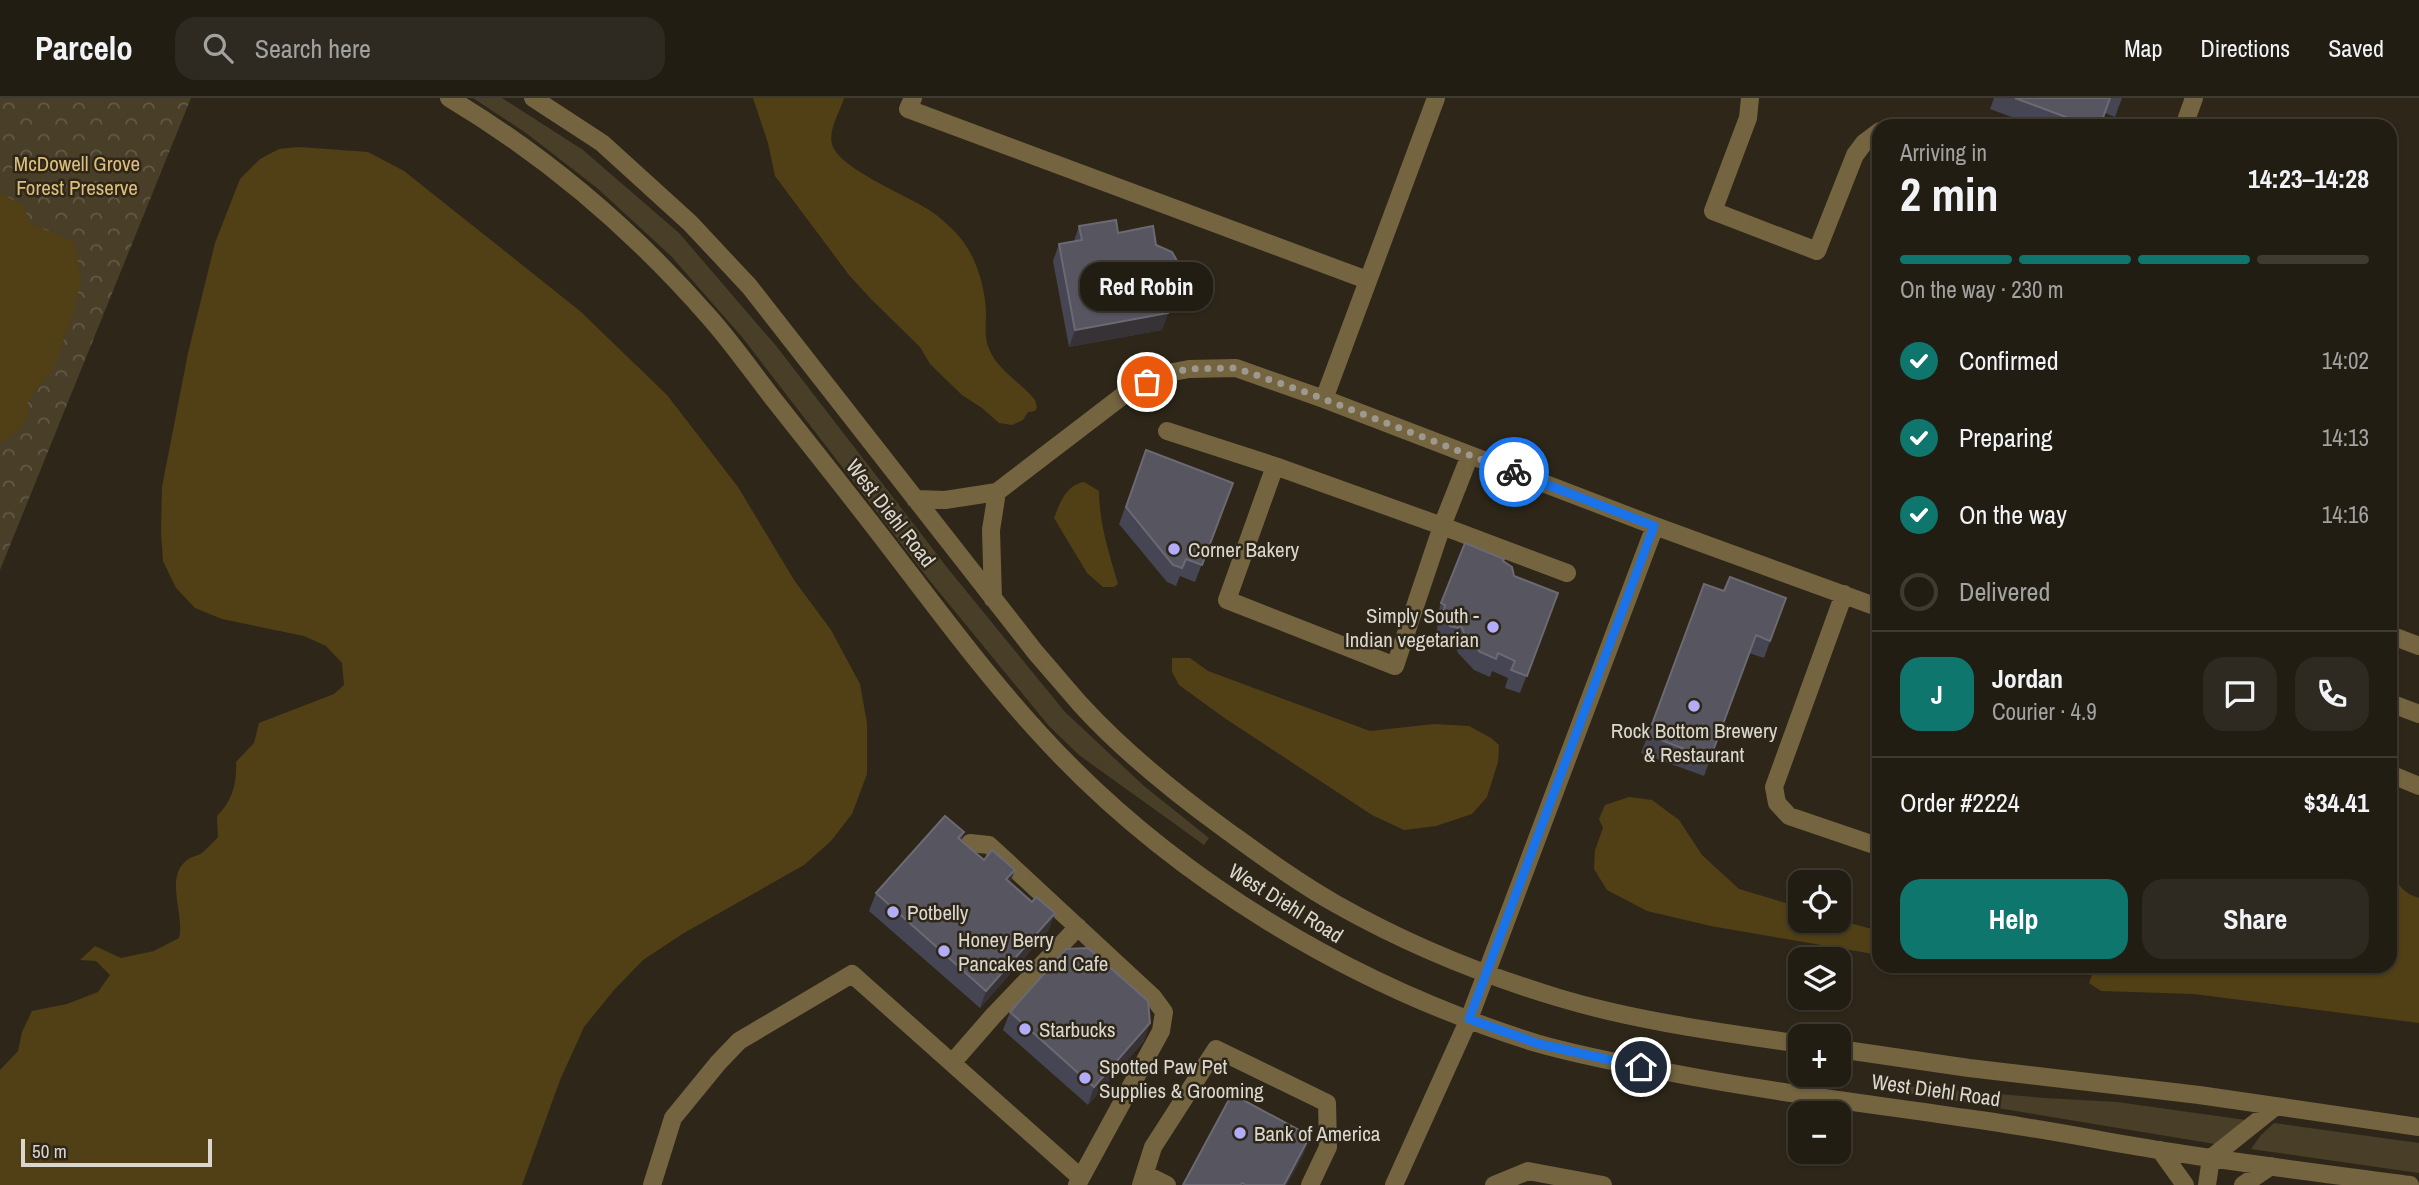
<!DOCTYPE html>
<meta charset="utf-8">
<style>
body{margin:0;font-family:"Archivo Narrow",sans-serif;background:#2e2a21;color:#f1f3f6;height:100vh;display:flex;flex-direction:column;font-size:26px;white-space:nowrap}
*{box-sizing:border-box;margin:0}
p{font-size:23px;color:#a2a2a0}
.icon{flex:none;width:38px;height:38px;fill:none;stroke:currentColor;stroke-width:2;stroke-linecap:round;stroke-linejoin:round}
.map{position:relative;flex:1;overflow:hidden}
.side{position:absolute;left:1872px;top:21px;width:525px;height:854px;display:flex;flex-direction:column;background:#221d13;border-radius:21px;box-shadow:0 2px 5px #0004,0 0 0 2px #3f3b33}
.side>*{flex:none}
.fabs{position:absolute;left:1788px;top:772px;display:grid;gap:14px}
.fabs a{display:grid;place-items:center;width:63px;height:63px;border-radius:14px;background:#221d13;box-shadow:0 2px 5px #0004,0 0 0 2px #3f3b33;font-size:35px}
.scale{position:absolute;left:21px;bottom:18px;width:191px;box-sizing:border-box;padding-left:7px;border:4px solid #dbd7ce;border-top:0;font-size:19px;line-height:24px;white-space:nowrap;color:#dbd7ce;-webkit-text-stroke:5px #2e2719;paint-order:stroke}
.pin{position:absolute;display:grid;place-items:center;width:60px;height:60px;color:#fff;margin:-30px;border:4px solid #fff;border-radius:50%;box-shadow:0 2px 7px #0007}
.courier{position:absolute;display:grid;place-items:center;width:70px;height:70px;margin:-35px;border:5px solid #1a73e8;border-radius:50%;background:#fff;color:#222;box-shadow:0 2px 9px #0007}
.bubble{position:absolute;height:49px;border-radius:21px;background:#221d13;box-shadow:0 2px 5px #0004,0 0 0 2px #3f3b33;font-size:23px;font-weight:700;line-height:49px;text-align:center}
.headline em{font-style:normal;font-weight:700}
.headline div{display:flex;flex-direction:column-reverse}
.headline{display:flex;align-items:center;justify-content:space-between;height:119px;padding:0 28px}
h1{font-size:46px;font-weight:700;line-height:52px}
.bar{display:grid;grid-template-columns:repeat(4,1fr);gap:10px 7px;align-content:center;height:84px;padding:0 28px}
.bar i{height:9px;border-radius:5px;background:#3f3b33}
.bar .active{background:#0f766e}
.bar p{grid-column:span 4}
.line{display:flex;align-items:center;gap:18px;padding:0 28px;border-top:2px solid #3f3b33}
.line div{flex:1}
.round{display:grid;place-items:center;flex:none;width:74px;height:74px;border-radius:21px;background:#2e2a21}
ol{padding:0 28px;list-style:none}
li{display:flex;align-items:center;gap:21px;height:77px}
li p{margin-inline-start:auto}
li .icon{padding:7px;border-radius:50%;background:#0f766e;color:#fff;stroke-width:4}
li:last-child{color:#a2a2a0}
li i{width:38px;height:38px;border:4px solid #3f3b33;border-radius:50%}
.primary-button{display:flex;gap:14px;margin-top:auto;padding:14px 28px}
.primary-button a{flex:1;height:80px;border-radius:21px;background:#0f766e;color:#fff;font-size:28px;font-weight:700;line-height:80px;text-align:center}
.primary-button a+a{background:#2e2a21;color:#f1f3f6}
header{display:flex;align-items:center;gap:42px;box-sizing:border-box;height:98px;padding:0 35px;background:#221d13;border-bottom:2px solid #3f3b33}
header strong{font-size:33px}
nav{display:flex;gap:38px;margin-inline-start:auto;font-size:24px}
.search{width:490px;height:63px;background:#2e2a21;display:flex;align-items:center;gap:18px;box-sizing:border-box;padding:0 24px;border-radius:21px;color:#a2a2a0;font-size:26px}
.map>svg:first-child{display:block}
</style>
<header>
<strong>Parcelo</strong>
<div class="search"><svg class="icon" aria-label="search" viewBox="0 0 24 24"><circle cx="10" cy="10" r="6"/><path d="M15 15l6 6"/></svg>Search here</div>
<nav><a>Map</a><a>Directions</a><a>Saved</a></nav>
</header>
<div class="map">
<svg width="2419" height="1087" viewBox="0 0 2419 1087">
<defs>
<pattern id="forest-crowns" width="20" height="18" patternUnits="userSpaceOnUse" patternTransform="scale(1.75)"><rect width="20" height="18" fill="#493e27"/><path d="M2 6a3 3 0 1 1 6 0M12 15a3 3 0 1 1 6 0" fill="none" stroke="#635945"/></pattern>
</defs>
<rect width="100%" height="100%" fill="#2e2719"/>
<path fill="#493e27" d="M 473,0 L 502,0 L 583,52 L 679,135 L 777,249 L 949,472 L 1065,614 L 1144,688 L 1209,740 L 1204,747 L 1079,657 L 1049,628 L 930,483 L 742,239 L 671,158 L 597,90 L 526,35 Z
M 1903,988 L 2045,1000 L 2117,1004 L 2246,1022 L 2221,1047 L 1900,994 Z
M 2274,1025 L 2419,1045 L 2419,1075 L 2251,1051 L 2261,1037 Z"/>
<path fill="url(#forest-crowns)" d="M 0,0 L 191,0 L 0,472 Z"/>
<path fill="#514015" d="M 753,0 L 844,0 C 840,14 828,32 832,46 C 838,71 910,98 932,114 C 941,120 949,128 956,135 C 975,155 985,187 986,214 C 986,226 984,239 989,251 C 998,273 1021,284 1035,302 L 1037,309 L 1035,313 L 1028,314 L 1023,322 L 1012,327 L 999,325 L 982,310 L 962,297 L 930,266 L 920,249 L 871,201 L 849,177 L 775,78 L 768,45 Z
M 299,49 L 368,54 L 404,73 L 580,213 L 667,297 L 738,389 L 794,482 L 831,532 L 860,586 L 867,625 L 867,676 L 852,716 L 831,743 L 804,767 L 684,835 L 643,862 L 614,892 L 584,929 L 560,982 L 522,1087 L 0,1087 L 0,972 L 18,953 L 22,934 L 32,913 L 67,906 L 98,894 L 110,877 L 96,863 L 80,862 L 95,848 L 121,860 L 154,853 L 179,840 C 185,815 164,780 187,762 C 192,758 198,758 202,755 C 208,750 213,744 218,739 L 217,718 C 233,702 237,685 236,664 L 254,645 L 259,625 L 334,596 L 344,587 L 342,565 L 326,548 L 304,538 L 222,521 L 195,510 L 176,490 L 163,463 L 161,433 L 162,389 L 188,255 L 215,145 L 240,81 L 260,61 L 279,51 Z
M 0,95 L 24,108 L 29,125 L 74,144 L 81,181 L 73,215 L 54,270 L 28,302 L 28,319 L 18,333 L 0,345 Z
M 1084,384 L 1099,393 C 1099,425 1109,455 1118,486 L 1114,489 L 1103,489 L 1087,475 L 1054,420 C 1060,405 1066,387 1084,384 Z
M 1172,560 L 1190,560 L 1208,573 L 1370,633 L 1434,626 L 1469,628 L 1491,640 L 1499,647 L 1498,664 L 1487,699 L 1472,716 L 1436,728 L 1404,732 L 1372,717 L 1226,621 L 1179,587 L 1172,574 Z
M 1629,699 L 1652,702 L 1679,722 L 1702,757 L 1739,791 L 1789,806 L 1801,808 L 1801,822 L 1839,822 L 1839,820 L 1842,823 L 1879,833 L 1879,857 L 1711,828 L 1647,813 L 1607,792 L 1594,771 L 1595,752 L 1603,730 L 1599,721 L 1605,707 Z
M 2391,769 L 2393,770 C 2398,787 2401,794 2419,800 L 2419,925 L 2194,896 L 2101,893 L 2089,885 L 2094,871 L 2100,868 L 2390,868 Z"/>
<g fill="none" stroke-linecap="round" stroke-linejoin="round">
<path stroke="#746440" stroke-width="18" d="M 449,0 C 546,58 635,134 710,220 C 733,246 753,275 775,303 C 812,350 849,396 885,443 C 935,508 984,575 1040,636 C 1171,780 1350,887 1536,945 C 1577,957 1620,965 1662,973 C 1763,993 1864,1005 1966,1020 C 2032,1029 2098,1042 2164,1053 C 2246,1066 2328,1076 2410,1087
M 533,0 L 602,45 L 690,125 L 749,188 L 1036,555 C 1051,572 1066,590 1081,607 C 1124,654 1175,695 1226,732 C 1262,758 1297,784 1336,806 C 1405,845 1480,876 1556,899 C 1635,923 1719,934 1801,946
M 913,0 L 908,11 L 1367,182
M 1750,0 L 1748,20 L 1713,113 L 1817,153 L 1855,57 L 1864,45 L 1880,33
M 2184,28 L 2194,0
M 1324,301 L 1436,0
M 1167,333 L 1275,368 L 1227,502 L 1395,568 L 1442,428 L 1470,357
M 1275,368 L 1442,428 L 1567,475
M 915,401 L 945,402 L 997,394 L 1125,296 L 1168,275 L 1189,271 L 1236,270 L 1324,301 L 1655,428 L 1880,510
M 1844,496 L 1774,689 L 1777,705 L 1789,718 L 1880,749
M 993,501 L 991,432 L 997,394
M 2390,537 L 2419,548
M 2390,605 L 2419,616
M 2390,676 L 2419,688
M 970,745 L 989,747 L 1153,899 L 1164,914 L 1161,933 L 1077,1087
M 1839,951 L 1969,970 L 2199,997 L 2419,1029
M 952,965 L 993,918 L 1078,829
M 2160,1052 L 2185,1087
M 1145,1076 L 1167,1087
M 652,1087 L 673,1020 L 718,965 L 739,943 L 852,876 L 1081,1080
M 1141,1087 L 1153,1049 L 1216,951 L 1327,1005 L 1328,1049 L 1310,1087
M 1394,1087 L 1469,921 L 1655,428
M 1494,1087 L 1528,1073 L 1603,1087
M 2207,1087 L 2211,1060 L 2275,1009
M 2243,1087 L 2271,1068"/>
</g>
<path fill="#464553" d="M 1994,0 L 2122,0 L 2115,19 L 2105,15 L 2100,28 L 2036,28 L 1990,11 Z
M 1079,128 L 1118,135 L 1156,147 L 1178,185 L 1171,203 L 1167,207 L 1168,215 L 1162,232 L 1069,249 L 1053,163 L 1059,146 L 1074,143 Z
M 1146,352 L 1233,385 L 1195,484 L 1180,478 L 1176,488 L 1167,484 L 1119,426 Z
M 1503,463 L 1514,478 L 1558,495 L 1520,595 L 1505,590 L 1508,580 L 1492,573 L 1490,579 L 1474,572 L 1458,555 L 1454,546 L 1451,547 L 1443,546 L 1436,538 L 1438,524 L 1435,523 L 1441,505 Z
M 1704,486 L 1724,493 L 1786,500 L 1764,560 L 1749,555 L 1704,678 L 1641,655 Z
M 964,734 L 961,742 L 1032,804 L 1055,815 L 1048,833 L 980,910 L 869,813 L 876,795 Z
M 1010,914 L 1144,943 L 1088,1007 L 1003,932 Z"/>
<path fill="#363236" d="M 1178,185 L 1171,203 L 1159,213 L 1165,196 Z
M 1168,215 L 1162,232 L 1069,249 L 1075,232 Z
M 1461,528 L 1454,546 L 1451,547 L 1458,530 Z
M 1015,772 L 1008,789 L 1006,781 Z
M 1055,815 L 1048,833 L 980,910 L 986,893 Z
M 1150,925 L 1144,943 L 1088,1007 L 1094,989 Z
M 1310,1038 L 1304,1056 L 1287,1087 L 1284,1087 Z"/>
<path fill="#565560" stroke="#6b6972" stroke-width="2" d="M 2015,0 L 2110,0 L 2100,28 L 2090,28 Z
M 1116,122 L 1118,135 L 1153,128 L 1156,147 L 1172,154 L 1180,168 L 1178,185 L 1165,196 L 1168,215 L 1075,232 L 1059,146 L 1082,142 L 1079,128 Z
M 1146,352 L 1233,385 L 1202,467 L 1186,461 L 1182,470 L 1173,467 L 1126,409 Z
M 1465,445 L 1504,461 L 1503,463 L 1512,469 L 1514,478 L 1558,495 L 1527,578 L 1511,572 L 1515,563 L 1498,555 L 1496,561 L 1480,554 L 1465,537 L 1461,528 L 1458,530 L 1450,528 L 1443,520 L 1445,507 L 1441,505 Z
M 1730,479 L 1786,500 L 1770,543 L 1756,537 L 1710,661 L 1648,637 L 1704,486 L 1724,493 Z
M 945,718 L 964,734 L 958,740 L 984,762 L 992,752 L 1015,772 L 1006,781 L 1032,804 L 1036,799 L 1055,815 L 986,893 L 876,795 Z
M 1088,850 L 1148,903 L 1150,925 L 1094,989 L 1010,914 L 1066,851 Z
M 1232,996 L 1310,1038 L 1284,1087 L 1246,1087 L 1242,1085 L 1241,1087 L 1183,1087 Z"/>
<g fill="none" stroke-linecap="round" stroke-linejoin="round">
<path stroke="#9e998f" stroke-width="7" stroke-dasharray="0 12.6" d="M 1147,284 L 1168,275 L 1189,271 L 1236,270 L 1305,294 L 1514,374"/>
<path stroke="#1a73e8" stroke-width="9" d="M 1514,374 L 1654,428 L 1469,921 L 1539,946 L 1641,969"/>
</g>
<g fill="#b3adf9" stroke="#2e2719" stroke-width="2.5">
<circle cx="1174" cy="451" r="7"/>
<circle cx="1493" cy="529" r="7"/>
<circle cx="1694" cy="608" r="7"/>
<circle cx="893" cy="814" r="7"/>
<circle cx="944" cy="853" r="7"/>
<circle cx="1025" cy="931" r="7"/>
<circle cx="1085" cy="980" r="7"/>
<circle cx="1240" cy="1035" r="7"/>
</g>
<g text-anchor="middle" dominant-baseline="central" stroke-width="5" stroke-linejoin="round" paint-order="stroke">
<g font-size="21" fill="#dcbe79" stroke="#2e2719">
<text x="77" y="65">McDowell Grove<tspan x="77" dy="24">Forest Preserve</tspan></text>
</g>
<g font-size="21" fill="#dbd7ce" stroke="#2e2719">
<text transform="translate(891 415) rotate(52)">West Diehl Road</text>
<text transform="translate(1286 805) rotate(32)">West Diehl Road</text>
<text transform="translate(1936 992) rotate(8)">West Diehl Road</text>
</g>
<g font-size="21" fill="#dbd7ce" stroke="#2e2719" text-anchor="start">
<text x="1188" y="451">Corner Bakery</text>
<text x="1479" y="517" text-anchor="end">Simply South -<tspan x="1479" dy="24">Indian vegetarian</tspan></text>
<text x="1694" y="632" text-anchor="middle">Rock Bottom Brewery<tspan x="1694" dy="24">&amp; Restaurant</tspan></text>
<text x="907" y="814">Potbelly</text>
<text x="958" y="841">Honey Berry<tspan x="958" dy="24">Pancakes and Cafe</tspan></text>
<text x="1039" y="931">Starbucks</text>
<text x="1099" y="968">Spotted Paw Pet<tspan x="1099" dy="24">Supplies &amp; Grooming</tspan></text>
<text x="1254" y="1035">Bank of America</text>
</g>
</g>
</svg>
<div class="fabs">
<a><svg class="icon" aria-label="locate" viewBox="0 0 24 24"><circle cx="12" cy="12" r="6"/><path d="M12 2v4M12 18v4M2 12h4M18 12h4"/></svg></a>
<a><svg class="icon" aria-label="layers" viewBox="0 0 24 24"><path d="M12 4l9 5-9 5-9-5zM3 14l9 5 9-5"/></svg></a>
<a>+</a>
<a>−</a>
</div>
<div class="scale">50 m</div>
<div class="pin" style="left:1147px;top:284px;background:#ea580c"><svg class="icon" aria-label="bag" viewBox="0 0 24 24"><path d="M5 8h14l-1 12H6zM9 8a3 3 0 0 1 6 0"/></svg></div>
<div class="pin" style="left:1641px;top:969px;background:#1f2937"><svg class="icon" aria-label="home" viewBox="0 0 24 24"><path d="M3 11l9-7 9 7M6 9v11h12V9"/></svg></div>
<div class="courier" style="left:1514px;top:374px"><svg class="icon" aria-label="bike" viewBox="0 0 24 24"><circle cx="6" cy="16" r="4"/><circle cx="18" cy="16" r="4"/><path d="M6 16l4-8h5l3 8M10 8l3 8H6M13 5h3"/></svg></div>
<div class="bubble" style="left:1080px;top:164px;width:133px">Red Robin</div>
<section class="side">
<div class="headline"><div><h1>2 min</h1><p>Arriving in</p></div><em>14:23–14:28</em></div>
<div class="bar"><i class="active"></i><i class="active"></i><i class="active"></i><i></i><p>On the way · 230 m</p></div>
<ol>
<li><svg class="icon" aria-label="check" viewBox="0 0 24 24"><path d="M5 12l5 5 9-10"/></svg>Confirmed<p>14:02</p></li>
<li><svg class="icon" aria-label="check" viewBox="0 0 24 24"><path d="M5 12l5 5 9-10"/></svg>Preparing<p>14:13</p></li>
<li><svg class="icon" aria-label="check" viewBox="0 0 24 24"><path d="M5 12l5 5 9-10"/></svg>On the way<p>14:16</p></li>
<li><i></i>Delivered</li>
</ol>
<div class="line" style="height:126px"><b class="round" style="background:#0f766e;color:#fff">J</b><div><b>Jordan</b><p>Courier · 4.9</p></div><a class="round"><svg class="icon" aria-label="chat" viewBox="0 0 24 24"><path d="M4 5h16v11H9l-5 4z"/></svg></a><a class="round"><svg class="icon" aria-label="phone" viewBox="0 0 24 24"><path d="M5 4h4l2 5-3 2q2 4 5 5l2-3 5 2v4C11 20 4 13 5 4z"/></svg></a></div>
<div class="line" style="height:91px"><div>Order #2224</div><b>$34.41</b></div>
<div class="primary-button"><a>Help</a><a>Share</a></div>
</section>
</div>
